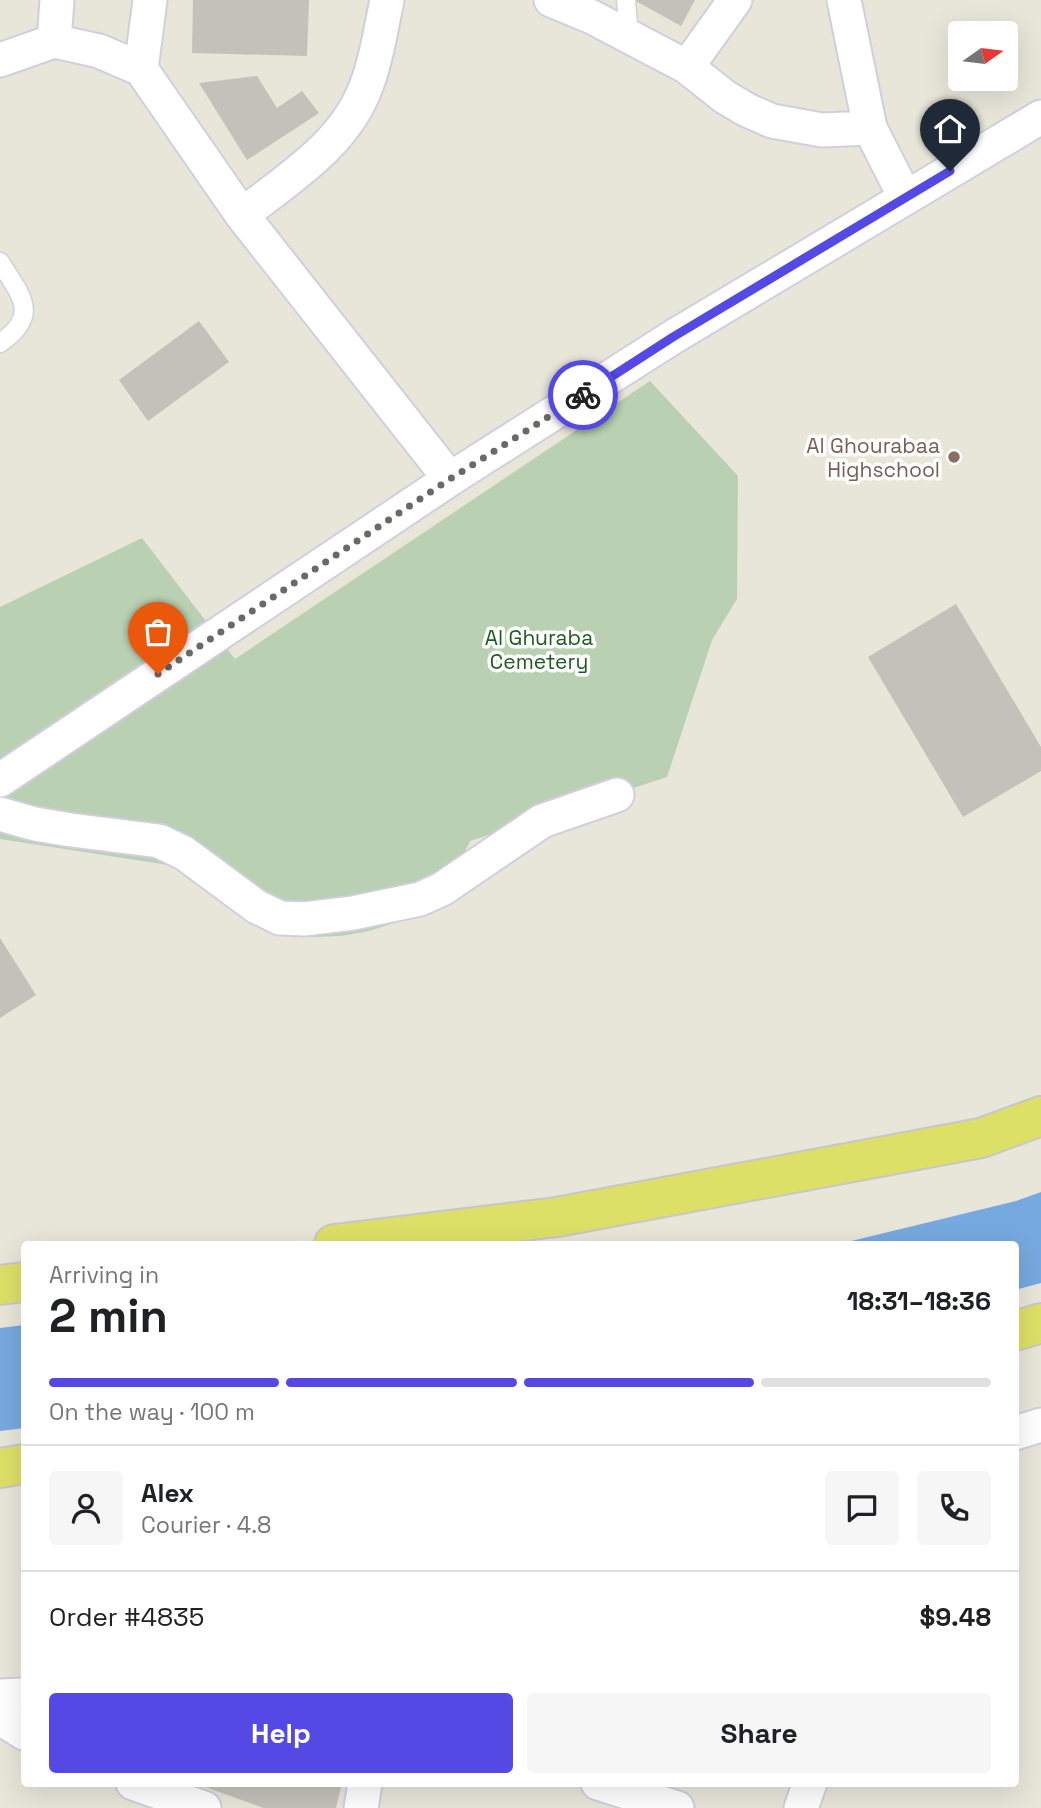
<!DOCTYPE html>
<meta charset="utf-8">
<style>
body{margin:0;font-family:"Space Grotesk",sans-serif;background:#f6f6f6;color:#202124;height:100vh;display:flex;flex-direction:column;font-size:26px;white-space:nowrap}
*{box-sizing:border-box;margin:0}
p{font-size:23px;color:#757577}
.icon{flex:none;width:38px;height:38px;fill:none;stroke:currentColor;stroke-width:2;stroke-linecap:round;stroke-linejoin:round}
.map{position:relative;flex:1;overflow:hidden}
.sheet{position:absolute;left:21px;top:1241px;width:998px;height:546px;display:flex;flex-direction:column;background:#fff;border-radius:7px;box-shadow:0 7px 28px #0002}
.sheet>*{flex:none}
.needle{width:46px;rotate:76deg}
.fabs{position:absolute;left:948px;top:21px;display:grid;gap:14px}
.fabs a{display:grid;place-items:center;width:70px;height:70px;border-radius:7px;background:#fff;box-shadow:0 7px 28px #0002;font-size:35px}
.pin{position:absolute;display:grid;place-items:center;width:60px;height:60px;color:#fff;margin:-72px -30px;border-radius:50% 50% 50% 0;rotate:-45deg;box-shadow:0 0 7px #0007}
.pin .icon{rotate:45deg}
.courier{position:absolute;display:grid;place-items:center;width:70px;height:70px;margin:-35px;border:5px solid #5449e5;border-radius:50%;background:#fff;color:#222;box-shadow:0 2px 9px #0007}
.summary em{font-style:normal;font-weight:700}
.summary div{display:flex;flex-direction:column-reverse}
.summary{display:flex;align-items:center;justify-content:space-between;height:119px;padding:0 28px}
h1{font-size:46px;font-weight:700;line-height:52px}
.bar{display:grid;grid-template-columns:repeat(4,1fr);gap:10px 7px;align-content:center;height:84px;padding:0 28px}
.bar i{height:9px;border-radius:5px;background:#e0e0e0}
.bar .current{background:#5449e5}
.bar p{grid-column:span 4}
.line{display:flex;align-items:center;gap:18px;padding:0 28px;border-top:2px solid #e0e0e0}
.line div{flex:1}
.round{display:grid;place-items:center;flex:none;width:74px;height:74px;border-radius:7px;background:#f6f6f6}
.primary-button{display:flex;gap:14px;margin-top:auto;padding:14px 28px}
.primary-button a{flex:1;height:80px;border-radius:7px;background:#5449e5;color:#fff;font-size:28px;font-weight:700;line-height:80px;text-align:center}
.primary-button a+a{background:#f6f6f6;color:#202124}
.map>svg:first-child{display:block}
</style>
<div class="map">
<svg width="1041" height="1808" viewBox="0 0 1041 1808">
<rect width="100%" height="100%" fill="#e8e5d9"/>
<path fill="#b9d0b2" d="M 650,381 L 738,476 L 737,599 L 712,640 L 667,777 L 470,841 L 446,892 L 422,909 L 397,922 L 369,931 L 341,936 L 311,937 L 282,933 L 188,868 L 0,839 L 0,607 L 142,538 L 235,659 Z"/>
<path fill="#76a9df" d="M 1041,1192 L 1041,1283 L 1015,1290 L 1015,1244 L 839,1244 L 1016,1201 Z
M 24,1325 L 24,1428 L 0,1431 L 0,1328 Z"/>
<path fill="#c3c1b9" d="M 193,0 L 309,0 L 307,56 L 192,53 Z
M 634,0 L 695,0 L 681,26 Z
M 257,76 L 277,108 L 302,91 L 319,113 L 247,160 L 199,83 Z
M 199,321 L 229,362 L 148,421 L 119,380 Z
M 956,604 L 1041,747 L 1041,771 L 963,817 L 868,657 Z
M 0,938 L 36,995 L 0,1018 Z
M 194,1783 L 342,1783 L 336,1808 L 264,1808 Z"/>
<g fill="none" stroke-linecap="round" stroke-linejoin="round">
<g stroke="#d0cfde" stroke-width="21">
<path id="service" d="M 626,0 L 629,37
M 0,262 C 21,296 41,315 0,343"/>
</g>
<g stroke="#d0cfde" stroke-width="37">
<path id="minor" d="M 551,0 L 592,17 L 687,67 L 725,97 L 747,110 L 772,121 L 822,130 L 870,128 L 905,197
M 844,0 L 870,128
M 54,41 L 57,0
M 0,60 L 54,41 L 99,51 L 141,69 L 242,215 L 450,479
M 687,67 L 735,0
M 141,69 L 150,0
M 242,215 C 289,178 346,144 367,84 C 377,58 381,28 387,0
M 0,780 L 450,479 L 673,337 L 1041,117
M 0,814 L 35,824 L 71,830 L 159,841 L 184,853 L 257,907 L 280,918 L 304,919 L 353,913 L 420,899 L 442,889 L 542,821 L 617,795
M 1015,1433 L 1041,1425
M 0,1696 L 24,1695
M 0,1718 L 24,1733
M 133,1783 L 204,1808
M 598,1783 L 677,1808
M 361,1808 L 365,1783
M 801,1808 L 810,1783"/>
</g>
<g stroke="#c7c7c7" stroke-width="42">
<path id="primary" d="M 334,1244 L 557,1217 L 981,1138 L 1041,1116
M 0,1285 L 24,1282
M 1015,1331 L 1041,1323
M 0,1468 L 24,1464"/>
</g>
<use href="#service" stroke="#fff" stroke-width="18"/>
<use href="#minor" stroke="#fff" stroke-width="33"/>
<use href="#primary" stroke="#dde066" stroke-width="38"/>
</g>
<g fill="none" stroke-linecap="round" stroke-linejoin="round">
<path stroke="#6a6965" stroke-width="7" stroke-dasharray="0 12.6" d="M 158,674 L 450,479 L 583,395"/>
<path stroke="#5449e5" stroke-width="9" d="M 583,395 L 673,337 L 950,171"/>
</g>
<circle fill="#8d6e63" stroke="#fff" stroke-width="2.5" cx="954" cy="457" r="7"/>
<g text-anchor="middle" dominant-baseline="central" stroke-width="7" stroke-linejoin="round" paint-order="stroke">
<g font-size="21" fill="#785e54" stroke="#fff" text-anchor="end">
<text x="940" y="445">Al Ghourabaa<tspan x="940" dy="24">Highschool</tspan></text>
</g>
<g font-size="21" fill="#205a23" stroke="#fff">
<text x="539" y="637">Al Ghuraba<tspan x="539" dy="24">Cemetery</tspan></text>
</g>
</g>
</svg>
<div class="fabs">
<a><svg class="needle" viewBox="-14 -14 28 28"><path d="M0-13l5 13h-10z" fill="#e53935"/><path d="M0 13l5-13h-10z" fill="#757577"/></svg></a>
</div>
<div class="pin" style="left:158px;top:674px;background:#ea580c"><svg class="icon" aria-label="bag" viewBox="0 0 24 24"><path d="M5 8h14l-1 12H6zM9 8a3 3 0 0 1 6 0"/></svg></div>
<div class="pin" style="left:950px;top:171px;background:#1f2937"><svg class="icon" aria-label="home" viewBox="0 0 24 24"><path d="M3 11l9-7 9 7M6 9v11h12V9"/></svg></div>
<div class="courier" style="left:583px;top:395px"><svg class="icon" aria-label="bike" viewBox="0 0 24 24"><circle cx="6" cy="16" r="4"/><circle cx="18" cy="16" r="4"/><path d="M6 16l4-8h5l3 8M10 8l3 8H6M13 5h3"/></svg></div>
<section class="sheet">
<div class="summary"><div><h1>2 min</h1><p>Arriving in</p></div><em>18:31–18:36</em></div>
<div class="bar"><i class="current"></i><i class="current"></i><i class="current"></i><i></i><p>On the way · 100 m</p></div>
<div class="line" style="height:126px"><a class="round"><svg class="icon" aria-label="person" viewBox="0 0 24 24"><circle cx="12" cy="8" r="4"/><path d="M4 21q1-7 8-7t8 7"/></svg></a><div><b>Alex</b><p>Courier · 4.8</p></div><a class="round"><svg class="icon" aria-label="chat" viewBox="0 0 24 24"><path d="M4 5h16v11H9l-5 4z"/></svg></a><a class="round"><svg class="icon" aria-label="phone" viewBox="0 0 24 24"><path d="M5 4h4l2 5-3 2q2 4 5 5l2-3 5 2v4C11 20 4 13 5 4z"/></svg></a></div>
<div class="line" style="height:91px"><div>Order #4835</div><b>$9.48</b></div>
<div class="primary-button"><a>Help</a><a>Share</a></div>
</section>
</div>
